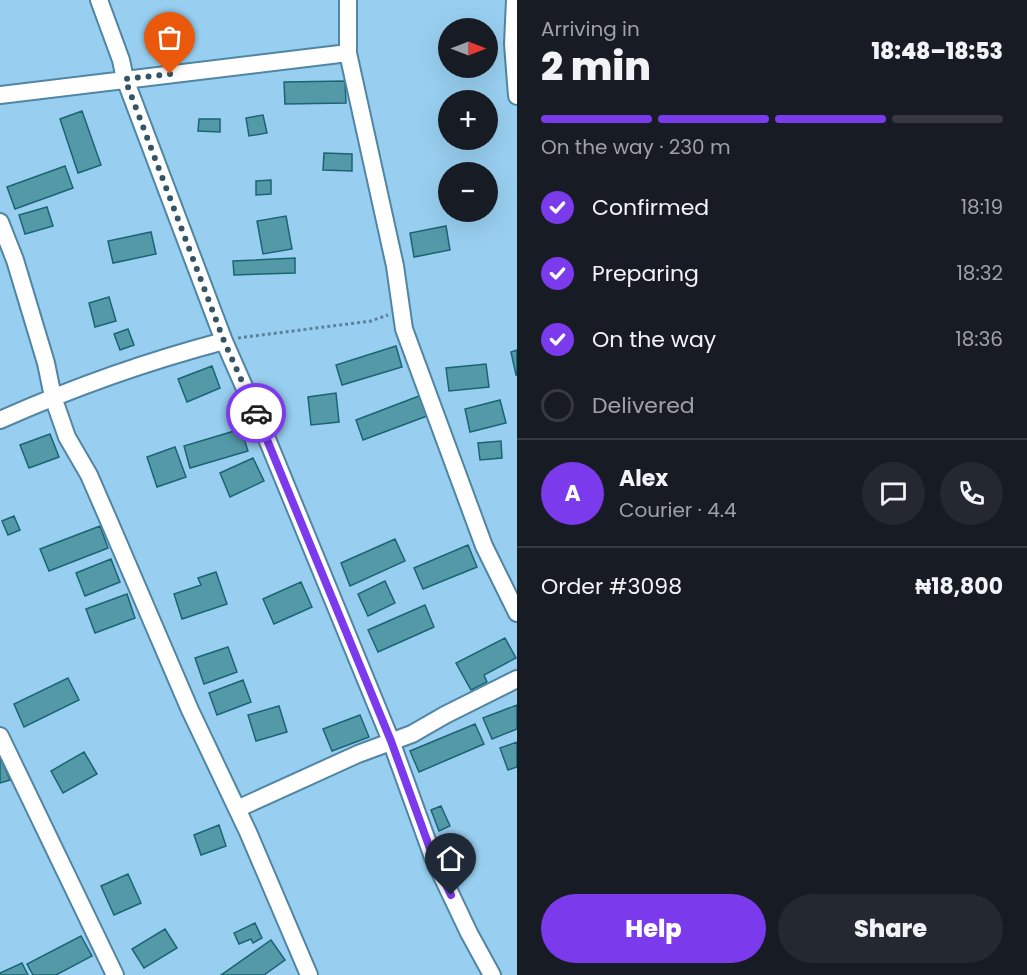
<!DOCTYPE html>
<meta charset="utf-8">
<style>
body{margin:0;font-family:Poppins,sans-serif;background:#242831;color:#f1f3f6;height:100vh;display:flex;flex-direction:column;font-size:22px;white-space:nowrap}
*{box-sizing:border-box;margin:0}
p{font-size:20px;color:#9ea1a6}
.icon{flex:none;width:33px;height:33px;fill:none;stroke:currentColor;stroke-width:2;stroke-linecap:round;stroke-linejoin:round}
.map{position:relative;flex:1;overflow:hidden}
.panel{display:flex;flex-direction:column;background:#171b24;width:510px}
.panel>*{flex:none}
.needle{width:39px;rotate:90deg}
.fabs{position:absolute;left:438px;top:18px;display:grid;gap:12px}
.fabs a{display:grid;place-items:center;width:60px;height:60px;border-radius:50%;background:#171b24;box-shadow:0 6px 24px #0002;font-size:30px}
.pin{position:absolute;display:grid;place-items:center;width:51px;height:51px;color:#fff;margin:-62px -26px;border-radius:50% 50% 50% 0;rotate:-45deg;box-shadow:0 0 6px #0007}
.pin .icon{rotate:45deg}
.courier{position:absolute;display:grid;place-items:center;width:60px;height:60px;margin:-30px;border:4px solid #7c3aed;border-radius:50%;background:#fff;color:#222;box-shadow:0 2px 8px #0007}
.headline em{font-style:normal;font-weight:800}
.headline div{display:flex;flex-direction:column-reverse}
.headline{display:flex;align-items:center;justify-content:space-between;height:102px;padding:0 24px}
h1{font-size:39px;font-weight:800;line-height:45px}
.bar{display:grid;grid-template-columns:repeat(4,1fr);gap:9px 6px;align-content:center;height:72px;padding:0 24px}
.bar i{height:8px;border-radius:4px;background:#363941}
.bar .on{background:#7c3aed}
.bar p{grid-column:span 4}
.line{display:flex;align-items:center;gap:15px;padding:0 24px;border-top:2px solid #363941}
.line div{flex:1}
.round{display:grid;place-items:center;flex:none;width:63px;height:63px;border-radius:32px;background:#242831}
ol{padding:0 24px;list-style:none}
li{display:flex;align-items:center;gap:18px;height:66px}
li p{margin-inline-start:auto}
li .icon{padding:6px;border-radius:50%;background:#7c3aed;color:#fff;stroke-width:4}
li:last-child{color:#9ea1a6}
li i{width:33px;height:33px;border:3px solid #363941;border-radius:50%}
.primary-button{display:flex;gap:12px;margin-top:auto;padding:12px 24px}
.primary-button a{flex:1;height:69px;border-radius:36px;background:#7c3aed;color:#fff;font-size:24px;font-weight:800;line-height:69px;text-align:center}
.primary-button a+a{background:#242831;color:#f1f3f6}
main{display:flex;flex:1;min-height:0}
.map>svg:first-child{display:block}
</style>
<main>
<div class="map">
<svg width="517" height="975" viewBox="0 0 517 975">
<rect width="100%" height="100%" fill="#98cff0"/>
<path fill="#5499a8" stroke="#1a6473" stroke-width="1.5" d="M 345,81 L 346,103 L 285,104 L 284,82 Z
M 82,111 L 101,165 L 78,173 L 60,119 Z
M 263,115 L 267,133 L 249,136 L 246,118 Z
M 199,119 L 220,119 L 220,132 L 198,131 Z
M 324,153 L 352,154 L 352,171 L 323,170 Z
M 65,166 L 73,188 L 15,209 L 7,187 Z
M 271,180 L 271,194 L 256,195 L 256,181 Z
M 47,207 L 53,226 L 25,234 L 19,215 Z
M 286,216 L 292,249 L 263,254 L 257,221 Z
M 446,226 L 450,250 L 414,257 L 410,233 Z
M 151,232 L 156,254 L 113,263 L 108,241 Z
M 295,258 L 295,273 L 234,275 L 233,261 Z
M 109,297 L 116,321 L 95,327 L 89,303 Z
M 128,329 L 134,345 L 120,350 L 114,334 Z
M 396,346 L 402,367 L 342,385 L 336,365 Z
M 517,350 L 517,375 L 516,375 L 511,352 Z
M 486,364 L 489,387 L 449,391 L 446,368 Z
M 212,366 L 220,388 L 187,402 L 178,379 Z
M 336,393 L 339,422 L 311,425 L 308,397 Z
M 419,396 L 427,416 L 363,440 L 356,420 Z
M 500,400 L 506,423 L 470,432 L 465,409 Z
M 241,429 L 248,451 L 190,468 L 184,446 Z
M 50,434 L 59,457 L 29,468 L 20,445 Z
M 501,441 L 502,458 L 480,460 L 478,443 Z
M 175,447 L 186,477 L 157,487 L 147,457 Z
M 253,458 L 264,481 L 230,497 L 220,473 Z
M 14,516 L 20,530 L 8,535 L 2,521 Z
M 100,526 L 108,548 L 49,571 L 40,549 Z
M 395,539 L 405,561 L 350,586 L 341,563 Z
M 468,545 L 477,567 L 423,589 L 414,568 Z
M 111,559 L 120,582 L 85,596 L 76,573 Z
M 216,572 L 227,604 L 182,619 L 174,594 L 201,585 L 198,578 Z
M 385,581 L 395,603 L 368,616 L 358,594 Z
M 301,582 L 312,607 L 274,624 L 263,599 Z
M 127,594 L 135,618 L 95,633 L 86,609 Z
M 425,605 L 434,627 L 378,652 L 368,630 Z
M 505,638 L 516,658 L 484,675 L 487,682 L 471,690 L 456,663 Z
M 228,647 L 237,672 L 204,684 L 195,658 Z
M 68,678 L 79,700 L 24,727 L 14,704 Z
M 243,680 L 251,702 L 217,715 L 209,693 Z
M 517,705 L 517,729 L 492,739 L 483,718 Z
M 279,706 L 287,732 L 256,741 L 248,715 Z
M 360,715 L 369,737 L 332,751 L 323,729 Z
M 475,724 L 484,744 L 419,772 L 410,751 Z
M 517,742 L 517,767 L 508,770 L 500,748 Z
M 84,752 L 97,774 L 63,793 L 51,771 Z
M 0,756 L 10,780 L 0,783 Z
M 441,806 L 450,826 L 439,831 L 431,810 Z
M 219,825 L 226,846 L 201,855 L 194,835 Z
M 128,874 L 141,903 L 114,915 L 101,886 Z
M 255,923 L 262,938 L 253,943 L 251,939 L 239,944 L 234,933 Z
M 165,929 L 177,948 L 144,968 L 132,949 Z
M 81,936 L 92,956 L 56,975 L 33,975 L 27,964 Z
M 271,940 L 285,960 L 264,975 L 221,975 Z
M 22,963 L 28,975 L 0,975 L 0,973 Z"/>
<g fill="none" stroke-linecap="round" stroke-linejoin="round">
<g stroke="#5085a3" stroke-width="20">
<path id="street" d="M 99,0 L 121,60 L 125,79 L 224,341 L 267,439 L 391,741 L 433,857 L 469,933 L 492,975
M 348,0 L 348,53 L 395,266 L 404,329 L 484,546 L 517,613
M 515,0 L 513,44 L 517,96
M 0,95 L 348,53
M 0,222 L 15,260 L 46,363 L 53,397 L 67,437 L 89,475 L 109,521 L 190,710 L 248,832 L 309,975
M 0,420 C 72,388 148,361 224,341
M 0,736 L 115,975
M 237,809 L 358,754 L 412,734 L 445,715 L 517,679"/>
</g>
<path stroke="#5b829a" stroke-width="3" stroke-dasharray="3 3" stroke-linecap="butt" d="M 238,338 L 371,321 L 388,315"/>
<use href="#street" stroke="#fff" stroke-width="16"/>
</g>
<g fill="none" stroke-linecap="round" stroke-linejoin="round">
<path stroke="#355466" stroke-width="6" stroke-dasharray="0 10.8" d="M 170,74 L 125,79 L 224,341 L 256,413"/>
<path stroke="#7c3aed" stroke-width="8" d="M 256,413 L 391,741 L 433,857 L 451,895"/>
</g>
</svg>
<div class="fabs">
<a><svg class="needle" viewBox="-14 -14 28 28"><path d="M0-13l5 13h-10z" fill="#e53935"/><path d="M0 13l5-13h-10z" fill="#9ea1a6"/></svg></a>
<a>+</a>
<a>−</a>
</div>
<div class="pin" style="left:170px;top:74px;background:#ea580c"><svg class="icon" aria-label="bag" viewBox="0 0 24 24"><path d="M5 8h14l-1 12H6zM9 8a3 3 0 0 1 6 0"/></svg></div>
<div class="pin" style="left:451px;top:895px;background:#1f2937"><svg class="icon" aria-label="home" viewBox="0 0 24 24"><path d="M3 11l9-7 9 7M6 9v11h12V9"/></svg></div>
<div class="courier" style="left:256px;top:413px"><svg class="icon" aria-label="car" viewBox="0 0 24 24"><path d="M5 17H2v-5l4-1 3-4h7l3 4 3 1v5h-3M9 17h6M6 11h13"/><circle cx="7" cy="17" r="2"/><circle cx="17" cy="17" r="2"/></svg></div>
</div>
<section class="panel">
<div class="headline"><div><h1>2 min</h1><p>Arriving in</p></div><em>18:48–18:53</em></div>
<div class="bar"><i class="on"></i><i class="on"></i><i class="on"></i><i></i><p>On the way · 230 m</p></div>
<ol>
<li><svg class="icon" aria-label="check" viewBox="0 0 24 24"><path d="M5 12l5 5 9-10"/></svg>Confirmed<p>18:19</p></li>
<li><svg class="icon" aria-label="check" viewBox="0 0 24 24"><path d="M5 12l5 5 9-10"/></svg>Preparing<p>18:32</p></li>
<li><svg class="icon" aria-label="check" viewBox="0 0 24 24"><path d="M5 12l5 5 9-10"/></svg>On the way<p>18:36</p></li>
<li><i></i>Delivered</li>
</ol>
<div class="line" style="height:108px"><b class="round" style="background:#7c3aed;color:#fff">A</b><div><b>Alex</b><p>Courier · 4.4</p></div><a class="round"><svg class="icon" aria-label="chat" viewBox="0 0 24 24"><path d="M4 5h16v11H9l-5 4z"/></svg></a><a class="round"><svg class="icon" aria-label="phone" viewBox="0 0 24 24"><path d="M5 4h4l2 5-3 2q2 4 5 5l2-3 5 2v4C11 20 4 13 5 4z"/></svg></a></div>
<div class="line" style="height:78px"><div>Order #3098</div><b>₦18,800</b></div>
<div class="primary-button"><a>Help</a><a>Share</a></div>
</section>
</main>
